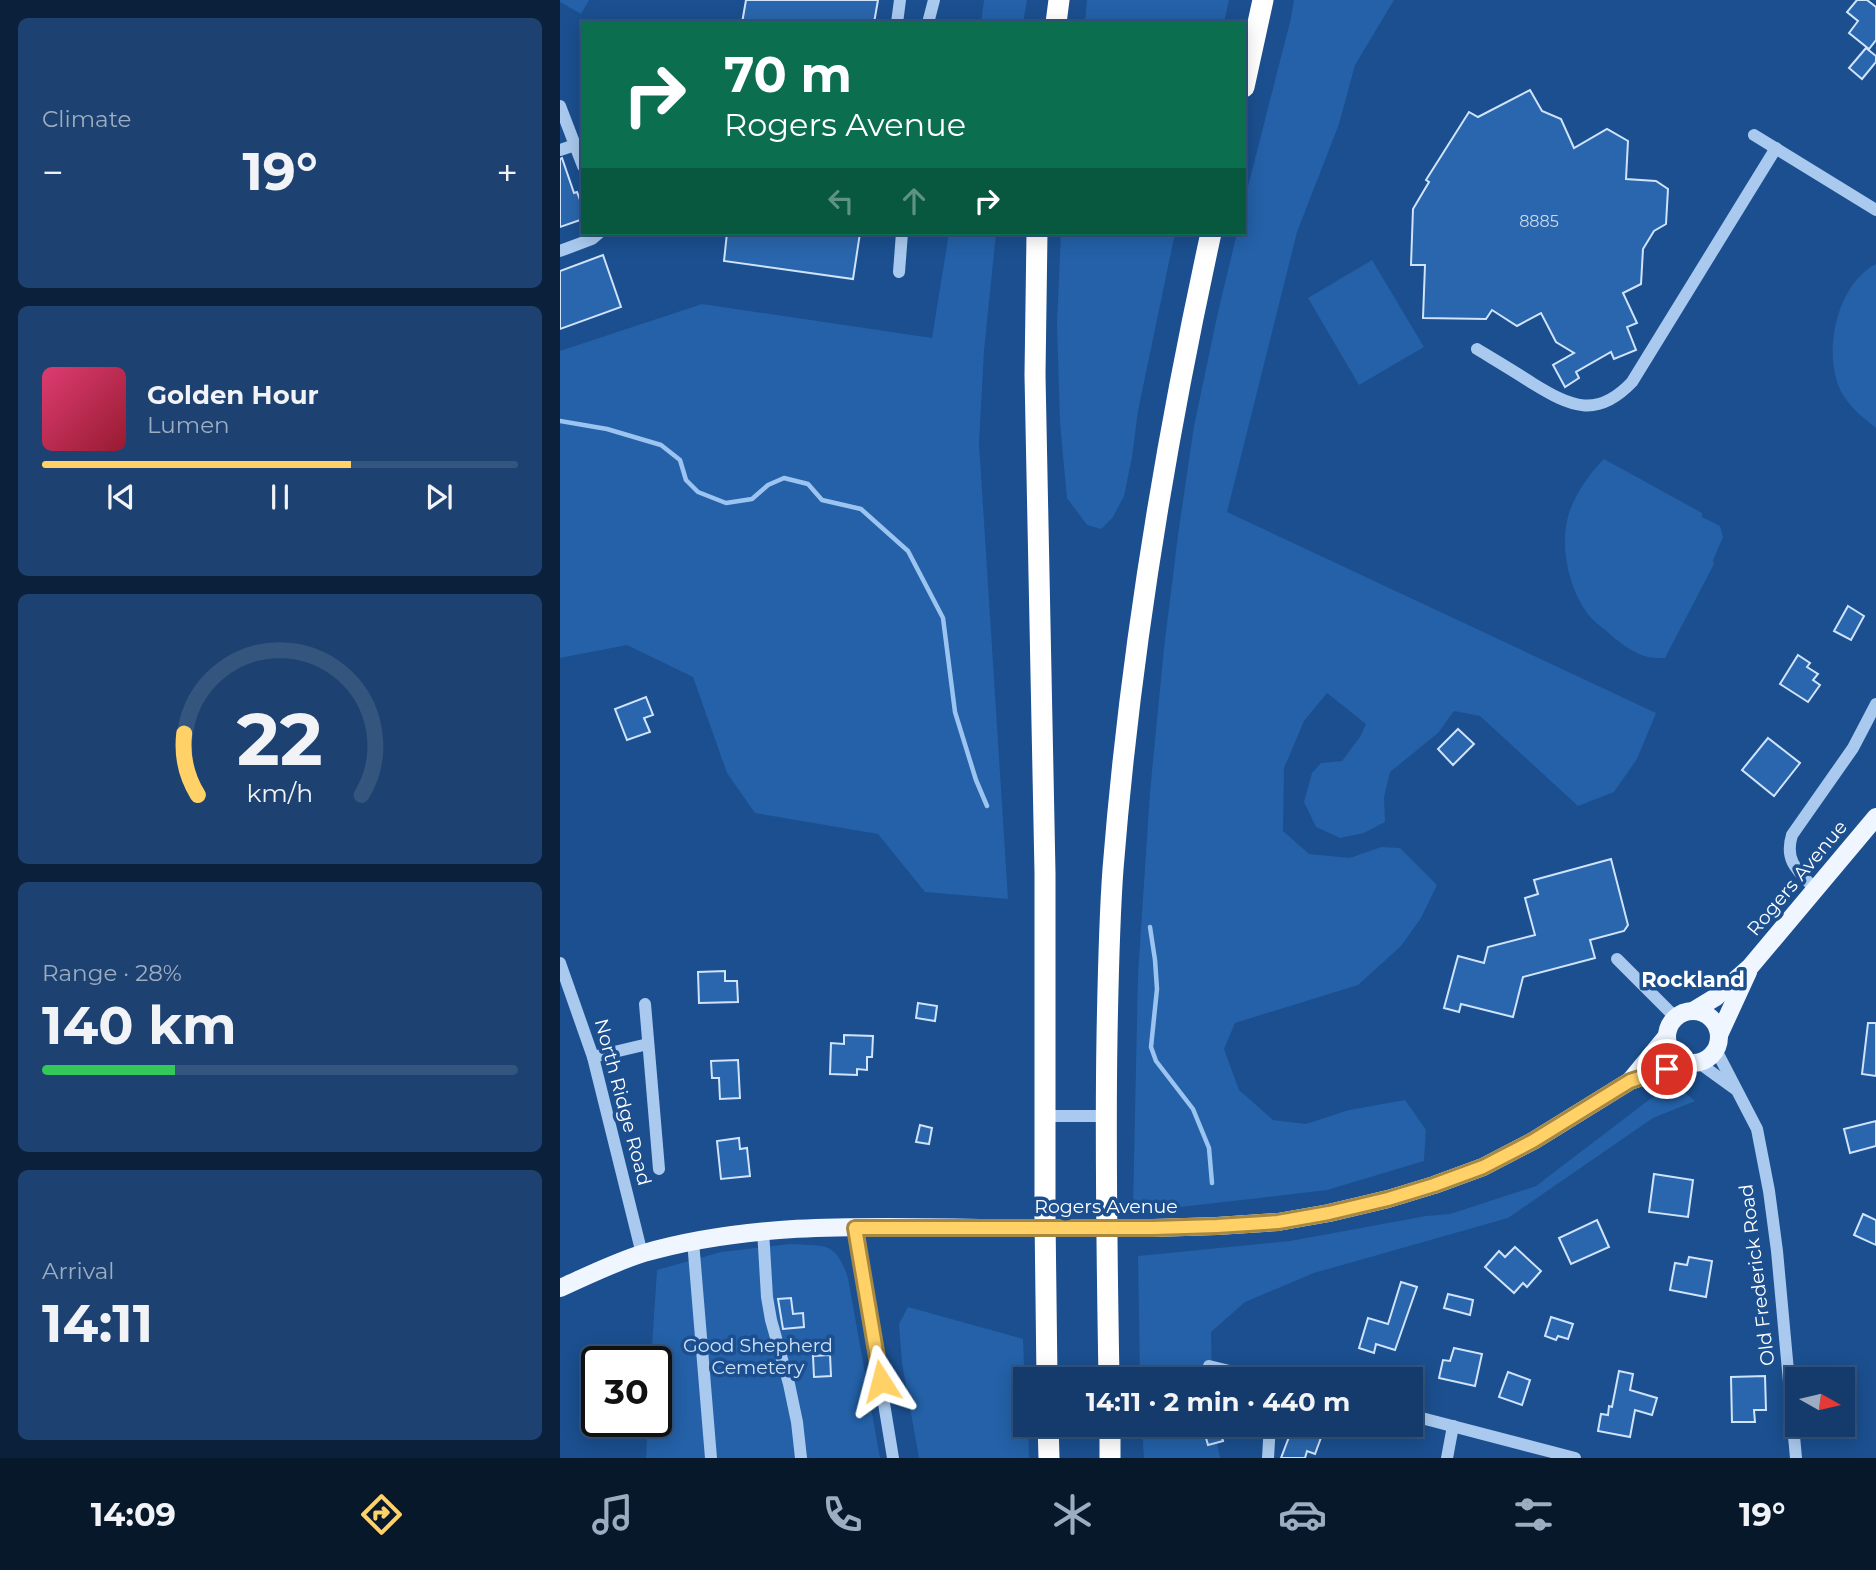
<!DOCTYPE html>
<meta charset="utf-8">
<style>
body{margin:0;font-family:Montserrat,sans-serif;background:#1d4271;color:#f1f3f6;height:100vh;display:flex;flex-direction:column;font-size:26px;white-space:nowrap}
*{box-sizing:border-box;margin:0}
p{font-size:23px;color:#9dadc1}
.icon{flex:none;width:38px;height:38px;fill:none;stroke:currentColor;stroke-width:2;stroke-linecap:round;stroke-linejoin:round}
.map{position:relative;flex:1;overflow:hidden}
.sheet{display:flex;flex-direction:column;gap:18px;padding:18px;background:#0b203b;width:560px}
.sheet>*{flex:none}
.top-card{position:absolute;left:21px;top:21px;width:665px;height:214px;border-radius:0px;box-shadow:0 4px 18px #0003,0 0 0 2px #33557e;background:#0b6e4f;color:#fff;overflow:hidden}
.needle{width:46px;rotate:98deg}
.tools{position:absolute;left:1225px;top:1367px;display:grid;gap:14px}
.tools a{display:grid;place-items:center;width:70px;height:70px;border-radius:0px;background:#143b6b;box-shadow:0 4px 18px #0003,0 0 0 2px #33557e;font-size:35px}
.speed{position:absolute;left:21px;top:1346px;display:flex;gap:14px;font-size:35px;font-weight:700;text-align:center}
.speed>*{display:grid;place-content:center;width:91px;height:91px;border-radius:50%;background:#143b6b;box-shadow:0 4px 18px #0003,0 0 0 2px #33557e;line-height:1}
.speed .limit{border:4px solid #111;border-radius:10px;background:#fff;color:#111}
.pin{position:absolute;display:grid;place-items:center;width:60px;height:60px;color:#fff;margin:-30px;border:4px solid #fff;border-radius:50%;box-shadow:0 2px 7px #0007}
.me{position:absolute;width:77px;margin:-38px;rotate:351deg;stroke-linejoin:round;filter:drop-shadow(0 0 5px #0008)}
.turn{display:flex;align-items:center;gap:24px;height:147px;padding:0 28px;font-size:32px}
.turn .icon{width:91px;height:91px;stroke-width:2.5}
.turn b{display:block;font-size:49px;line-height:60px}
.lanes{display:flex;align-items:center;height:66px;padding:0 28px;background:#0003;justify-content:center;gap:35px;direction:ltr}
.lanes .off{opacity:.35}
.big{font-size:52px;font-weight:700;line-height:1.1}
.sheet .card{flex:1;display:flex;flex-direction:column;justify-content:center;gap:10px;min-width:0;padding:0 24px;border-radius:10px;background:#1d4271}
.sheet .dial{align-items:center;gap:0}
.dial svg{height:182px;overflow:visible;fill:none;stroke:#33557e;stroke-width:7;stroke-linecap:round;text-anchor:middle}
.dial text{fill:#f1f3f6;stroke:none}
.song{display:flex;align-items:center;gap:21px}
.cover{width:84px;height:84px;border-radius:10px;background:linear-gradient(135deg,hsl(340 70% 55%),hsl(350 70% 35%))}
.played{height:7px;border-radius:4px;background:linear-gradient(90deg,#ffd166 65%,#33557e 65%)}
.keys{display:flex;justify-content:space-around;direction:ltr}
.heat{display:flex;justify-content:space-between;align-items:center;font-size:38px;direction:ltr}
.charge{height:10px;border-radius:5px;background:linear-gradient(90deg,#34c759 28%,#33557e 0)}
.trip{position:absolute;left:453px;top:1367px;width:410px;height:70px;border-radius:0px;background:#143b6b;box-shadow:0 4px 18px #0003,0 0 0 2px #33557e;font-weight:700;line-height:70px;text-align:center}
.menu{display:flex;height:112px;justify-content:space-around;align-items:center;background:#08182b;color:#9dadc1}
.menu .icon{width:49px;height:49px}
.menu .current{color:#ffd166}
.menu b{font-size:32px;color:#f1f3f6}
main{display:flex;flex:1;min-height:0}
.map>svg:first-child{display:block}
</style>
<main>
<section class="sheet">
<div class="card"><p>Climate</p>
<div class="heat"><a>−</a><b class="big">19°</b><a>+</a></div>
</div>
<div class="card">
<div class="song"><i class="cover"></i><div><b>Golden Hour</b><p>Lumen</p></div></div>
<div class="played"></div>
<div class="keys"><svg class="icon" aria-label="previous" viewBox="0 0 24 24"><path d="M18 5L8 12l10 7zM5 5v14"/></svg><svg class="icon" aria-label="pause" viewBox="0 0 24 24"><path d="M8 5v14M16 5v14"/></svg><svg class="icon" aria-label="next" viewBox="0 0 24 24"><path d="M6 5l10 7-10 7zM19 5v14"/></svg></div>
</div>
<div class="card dial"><svg viewBox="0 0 100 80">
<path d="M14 69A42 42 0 1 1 86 69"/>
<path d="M14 69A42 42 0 0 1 8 42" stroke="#ffd166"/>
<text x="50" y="56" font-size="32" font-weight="700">22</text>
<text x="50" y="72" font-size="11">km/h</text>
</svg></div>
<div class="card"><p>Range · 28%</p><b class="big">140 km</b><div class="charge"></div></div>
<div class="card"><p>Arrival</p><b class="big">14:11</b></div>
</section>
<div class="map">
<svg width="1316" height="1458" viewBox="0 0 1316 1458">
<rect width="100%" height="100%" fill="#1b4f8f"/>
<!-- green -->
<g fill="#2461a8">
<polygon points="0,0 29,0 21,14 0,2"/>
<polygon points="424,0 467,0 463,23 421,23"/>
<polygon points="527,0 669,0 664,23 525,23"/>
<polygon points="734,0 834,0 795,65 779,124 737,232 667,512 1096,713 1077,759 1054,792 1018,806 920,716 894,711 878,733 830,772 824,797 825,822 804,833 780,838 756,827 744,802 752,773 761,763 782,761 800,737 806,724 767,693 744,721 724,768 723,831 749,854 790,858 821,847 840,848 877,885 861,918 841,946 798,985 675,1023 664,1049 679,1090 713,1120 746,1124 789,1110 845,1100 866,1130 864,1161 767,1190 621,1207 573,1206 578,974 590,792 604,648 618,535 634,426 658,312 677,233 684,233 684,202 731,18"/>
<polygon points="389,233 436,233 424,351 419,443 448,899 365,892 318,834 195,813 167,773 133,677 67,645 0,658 0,351 142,304 372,338"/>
<polygon points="501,233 615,233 578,411 572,457 564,496 553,517 541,529 527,525 507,498 500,423 497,324"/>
<polygon points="812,260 864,347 799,385 748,298"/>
<path d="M1316 264V428C1305 419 1293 410 1285 398 1260 360 1275 285 1316 264Z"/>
<path d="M1044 459 1142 513V517L1160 526 1163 537 1153 560 1154 564 1105 658C1100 658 1094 658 1088 657 1075 654 1061 644 1051 635 1043 628 1033 621 1027 613 1008 586 999 545 1009 513 1016 493 1029 474 1044 459Z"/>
<polygon points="1116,1085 1135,1101 1093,1118 948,1218 754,1273 685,1302 651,1332 652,1379 580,1379 578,1256 730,1241 866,1216 890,1214 976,1186 1090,1099"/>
<path d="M230 1244C265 1246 276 1241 288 1278L320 1458H86L88 1421H96V1362L91 1361 97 1270 161 1252Z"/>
<polygon points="348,1307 463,1339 466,1424 468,1425 469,1458 359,1458 342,1363 339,1324"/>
<polygon points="582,1425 653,1425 660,1458 584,1458"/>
</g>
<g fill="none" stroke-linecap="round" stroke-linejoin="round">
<!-- stream -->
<g stroke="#9cc4f0" stroke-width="4.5">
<polyline points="0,421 47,429 101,445 120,460 126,480 138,492 166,503 192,499 208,485 224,478 248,484 262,500 301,509 348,551 383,618 395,712 416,780 427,806"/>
<polyline points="590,927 595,960 597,989 591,1047 596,1061 633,1109 649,1148 652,1183"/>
</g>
</g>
<!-- building -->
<g fill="#2a66ad" stroke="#cfe3fa" stroke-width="2">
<polygon points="186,0 318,0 314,23 182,23"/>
<polygon points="1297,0 1307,0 1316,7 1316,40 1309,49 1289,33 1298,21 1287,12"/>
<polygon points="1306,48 1316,56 1316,62 1302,79 1289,68"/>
<polygon points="970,90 982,111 1001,119 1014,148 1047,129 1068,141 1066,179 1096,181 1108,189 1106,224 1094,231 1083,249 1081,284 1063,293 1077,323 1067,327 1076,350 1054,359 1051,352 1016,372 1019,378 1005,387 993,365 1014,353 996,342 981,313 957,326 932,310 926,319 863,318 865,265 851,265 853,209 869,182 866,180 909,112 918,117"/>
<polygon points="2,158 14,193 17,192 23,208 23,219 0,227 0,159"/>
<polygon points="167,233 300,233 293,279 164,261"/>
<polygon points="43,255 61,307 0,329 0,271"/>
<polygon points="1288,606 1304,616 1291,640 1274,631"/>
<polygon points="1238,655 1250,663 1247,667 1258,674 1253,680 1260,685 1248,702 1220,684"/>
<polygon points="86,697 93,715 84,718 90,732 67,740 55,709"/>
<polygon points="898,729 914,744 893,765 878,749"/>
<polygon points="1208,738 1240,763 1214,796 1182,770"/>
<polygon points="1051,859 1068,925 1064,931 1030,940 1035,958 963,977 953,1017 901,1004 899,1012 884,1008 898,956 924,963 928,947 975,935 965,898 978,894 974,880"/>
<polygon points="165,971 165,981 177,981 178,1002 139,1003 138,972"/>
<polygon points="358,1003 377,1006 375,1021 356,1018"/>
<polygon points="1308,1023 1316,1023 1316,1076 1302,1074"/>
<polygon points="284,1035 313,1036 312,1057 307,1057 307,1070 297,1069 297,1075 270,1074 271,1043 284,1044"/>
<polygon points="178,1060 180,1098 160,1099 159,1078 152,1078 151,1061"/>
<polygon points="1316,1121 1316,1146 1290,1153 1284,1129"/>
<polygon points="360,1125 372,1128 369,1144 356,1142"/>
<polygon points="179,1138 180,1149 187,1148 190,1176 161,1179 157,1141"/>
<polygon points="1094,1174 1133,1180 1128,1217 1089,1212"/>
<polygon points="1303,1214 1316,1220 1316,1245 1294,1235"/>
<polygon points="1037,1220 1049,1247 1011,1264 999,1238"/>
<polygon points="955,1247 981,1271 967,1287 963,1283 954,1293 925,1267 939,1251 945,1257"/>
<polygon points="1129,1257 1152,1261 1146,1297 1110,1290 1115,1263 1127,1265"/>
<polygon points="841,1282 857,1287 835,1350 816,1344 814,1353 799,1348 808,1318 828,1324"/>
<polygon points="888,1294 913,1300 910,1315 884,1308"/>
<polygon points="231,1298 233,1314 243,1313 244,1327 223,1329 218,1299"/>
<polygon points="991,1317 1013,1324 1008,1339 998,1336 996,1340 985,1336"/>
<polygon points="894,1348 922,1354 915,1386 879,1378 883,1360 890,1361"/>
<polygon points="270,1355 271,1376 254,1377 253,1356"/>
<polygon points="1059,1371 1073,1374 1070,1390 1097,1398 1092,1415 1075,1410 1070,1437 1038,1431 1041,1414 1048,1415 1049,1406 1052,1407"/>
<polygon points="948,1372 970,1380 962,1405 939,1397"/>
<polygon points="1205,1376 1206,1410 1194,1410 1195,1422 1172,1422 1171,1377"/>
<polygon points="642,1424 658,1424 663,1441 648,1445"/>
<polygon points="734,1424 766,1424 755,1454 747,1451 745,1458 721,1458"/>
</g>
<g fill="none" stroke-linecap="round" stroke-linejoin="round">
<!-- minor -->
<g stroke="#a9c9ee" stroke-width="12">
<polyline points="337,23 340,0"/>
<polyline points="368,23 374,0"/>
<polyline points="0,106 23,166"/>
<polyline points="1194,135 1316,210"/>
<polyline points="0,150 15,145"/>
<polyline points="0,251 32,239 39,233"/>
<polyline points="339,272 342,233"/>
<path d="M917 349C935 360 954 371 972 383 1011 407 1037 419 1072 382L1216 148"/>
<path d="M1255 889C1238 871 1224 861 1232 835L1293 748 1316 704"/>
<polyline points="1057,959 1116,1018"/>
<polyline points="0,963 33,1057 82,1254"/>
<polyline points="85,1004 99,1169"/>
<polyline points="1156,1050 1197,1129 1209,1191 1217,1251 1236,1458"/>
<polyline points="33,1057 88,1044"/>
<polyline points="1139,1063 1175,1089"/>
<polyline points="486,1116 546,1116"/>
<polyline points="295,1228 333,1458"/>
<polyline points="203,1230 207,1297 211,1320 229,1384 237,1422 241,1458"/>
<polyline points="133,1241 151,1458"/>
<polyline points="649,1366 702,1379"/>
<polyline points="850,1415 1015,1458"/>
<polyline points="708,1458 710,1424"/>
<polyline points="887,1458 893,1426"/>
</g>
<!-- major -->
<g stroke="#f0f6ff" stroke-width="18">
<circle cx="1133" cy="1037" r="26"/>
<polyline points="1133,1011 1156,997 1190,967 1316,817"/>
<polyline points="1159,1035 1188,972"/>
<polyline points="1070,1081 1107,1036"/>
<polyline points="593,1228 657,1226 718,1222 769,1213 828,1199 874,1185 923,1167 973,1141 1070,1081 1125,1062"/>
<path d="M0 1288C27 1276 55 1262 84 1253 199 1220 321 1227 439 1228"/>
</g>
<!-- highway -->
<g stroke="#fff" stroke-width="21">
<polyline points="496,23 499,0"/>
<polyline points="684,87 703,0"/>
<polyline points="477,233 475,375 485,873 485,1217 487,1379"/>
<path d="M549 1379C547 1265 545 1151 547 1037 548 981 549 924 553 869 570 654 605 443 651 233"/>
<polyline points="488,1424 489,1458"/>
<polyline points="550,1424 550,1458"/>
</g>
<!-- major-bridge -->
<polyline stroke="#f0f6ff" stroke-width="18" points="439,1228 593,1228"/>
</g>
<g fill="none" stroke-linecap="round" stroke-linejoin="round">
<!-- route casing -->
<g stroke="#a68842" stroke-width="18">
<polyline id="route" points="321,1381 295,1228 593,1228 657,1226 718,1222 769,1213 828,1199 874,1185 923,1167 973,1141 1070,1081 1107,1069"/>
</g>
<!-- route -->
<use href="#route" stroke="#ffd166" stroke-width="12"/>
</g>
<g text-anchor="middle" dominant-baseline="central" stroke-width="7" stroke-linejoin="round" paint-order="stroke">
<!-- number labels -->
<g font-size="16" fill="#cad9ea">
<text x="979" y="221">8885</text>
</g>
<!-- street labels -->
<g font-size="19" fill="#fff" stroke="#1b4f8f">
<text transform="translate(1237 878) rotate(-50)">Rogers Avenue</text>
<text transform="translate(63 1102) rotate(75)">North Ridge Road</text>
<text x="546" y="1206">Rogers Avenue</text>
<text transform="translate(1197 1275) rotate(-97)">Old Frederick Road</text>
</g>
<!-- park labels -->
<g font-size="19" fill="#cfe3fa" stroke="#1b4f8f">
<text x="198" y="1345">Good Shepherd<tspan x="198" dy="22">Cemetery</tspan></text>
</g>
<!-- neighbourhood labels -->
<g font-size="21" font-weight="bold" fill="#fff" stroke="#1b4f8f">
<text x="1133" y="979">Rockland</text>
</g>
</g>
</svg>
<div class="tools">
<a><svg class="needle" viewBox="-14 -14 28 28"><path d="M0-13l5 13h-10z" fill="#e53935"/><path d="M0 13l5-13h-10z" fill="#9dadc1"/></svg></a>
</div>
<div class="speed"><div class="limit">30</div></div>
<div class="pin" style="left:1107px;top:1069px;background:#d93025"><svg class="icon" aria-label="arrive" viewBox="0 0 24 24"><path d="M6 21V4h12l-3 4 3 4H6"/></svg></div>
<svg class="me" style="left:321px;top:1381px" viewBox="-20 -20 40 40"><path d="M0-17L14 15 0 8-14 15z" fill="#ffd166" stroke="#fff" stroke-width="4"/></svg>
<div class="trip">14:11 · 2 min · 440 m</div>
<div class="top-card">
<div class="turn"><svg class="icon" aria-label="right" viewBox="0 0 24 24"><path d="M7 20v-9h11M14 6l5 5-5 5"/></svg><div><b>70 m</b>Rogers Avenue</div></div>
<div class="lanes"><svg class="icon off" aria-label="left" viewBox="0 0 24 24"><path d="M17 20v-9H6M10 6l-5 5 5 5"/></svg><svg class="icon off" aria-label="ahead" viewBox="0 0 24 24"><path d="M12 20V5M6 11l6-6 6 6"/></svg><svg class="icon" aria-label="right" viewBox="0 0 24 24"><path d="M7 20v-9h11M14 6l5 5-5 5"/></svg></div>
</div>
</div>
</main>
<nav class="menu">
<b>14:09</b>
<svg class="icon current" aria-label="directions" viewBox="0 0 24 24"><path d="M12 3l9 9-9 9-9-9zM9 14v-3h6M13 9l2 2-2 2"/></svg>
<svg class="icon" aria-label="music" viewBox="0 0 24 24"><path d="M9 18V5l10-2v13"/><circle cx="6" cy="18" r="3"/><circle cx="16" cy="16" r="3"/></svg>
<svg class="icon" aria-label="phone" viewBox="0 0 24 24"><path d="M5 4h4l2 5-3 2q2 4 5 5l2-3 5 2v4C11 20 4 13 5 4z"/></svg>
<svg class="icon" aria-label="climate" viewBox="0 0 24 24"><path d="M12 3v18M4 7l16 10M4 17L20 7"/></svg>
<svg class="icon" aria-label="car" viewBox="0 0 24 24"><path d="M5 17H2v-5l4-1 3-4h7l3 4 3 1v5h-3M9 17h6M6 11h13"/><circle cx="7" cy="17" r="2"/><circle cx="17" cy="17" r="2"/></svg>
<svg class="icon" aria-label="filters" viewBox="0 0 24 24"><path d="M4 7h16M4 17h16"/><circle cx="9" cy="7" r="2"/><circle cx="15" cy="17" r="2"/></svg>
<b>19°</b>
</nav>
